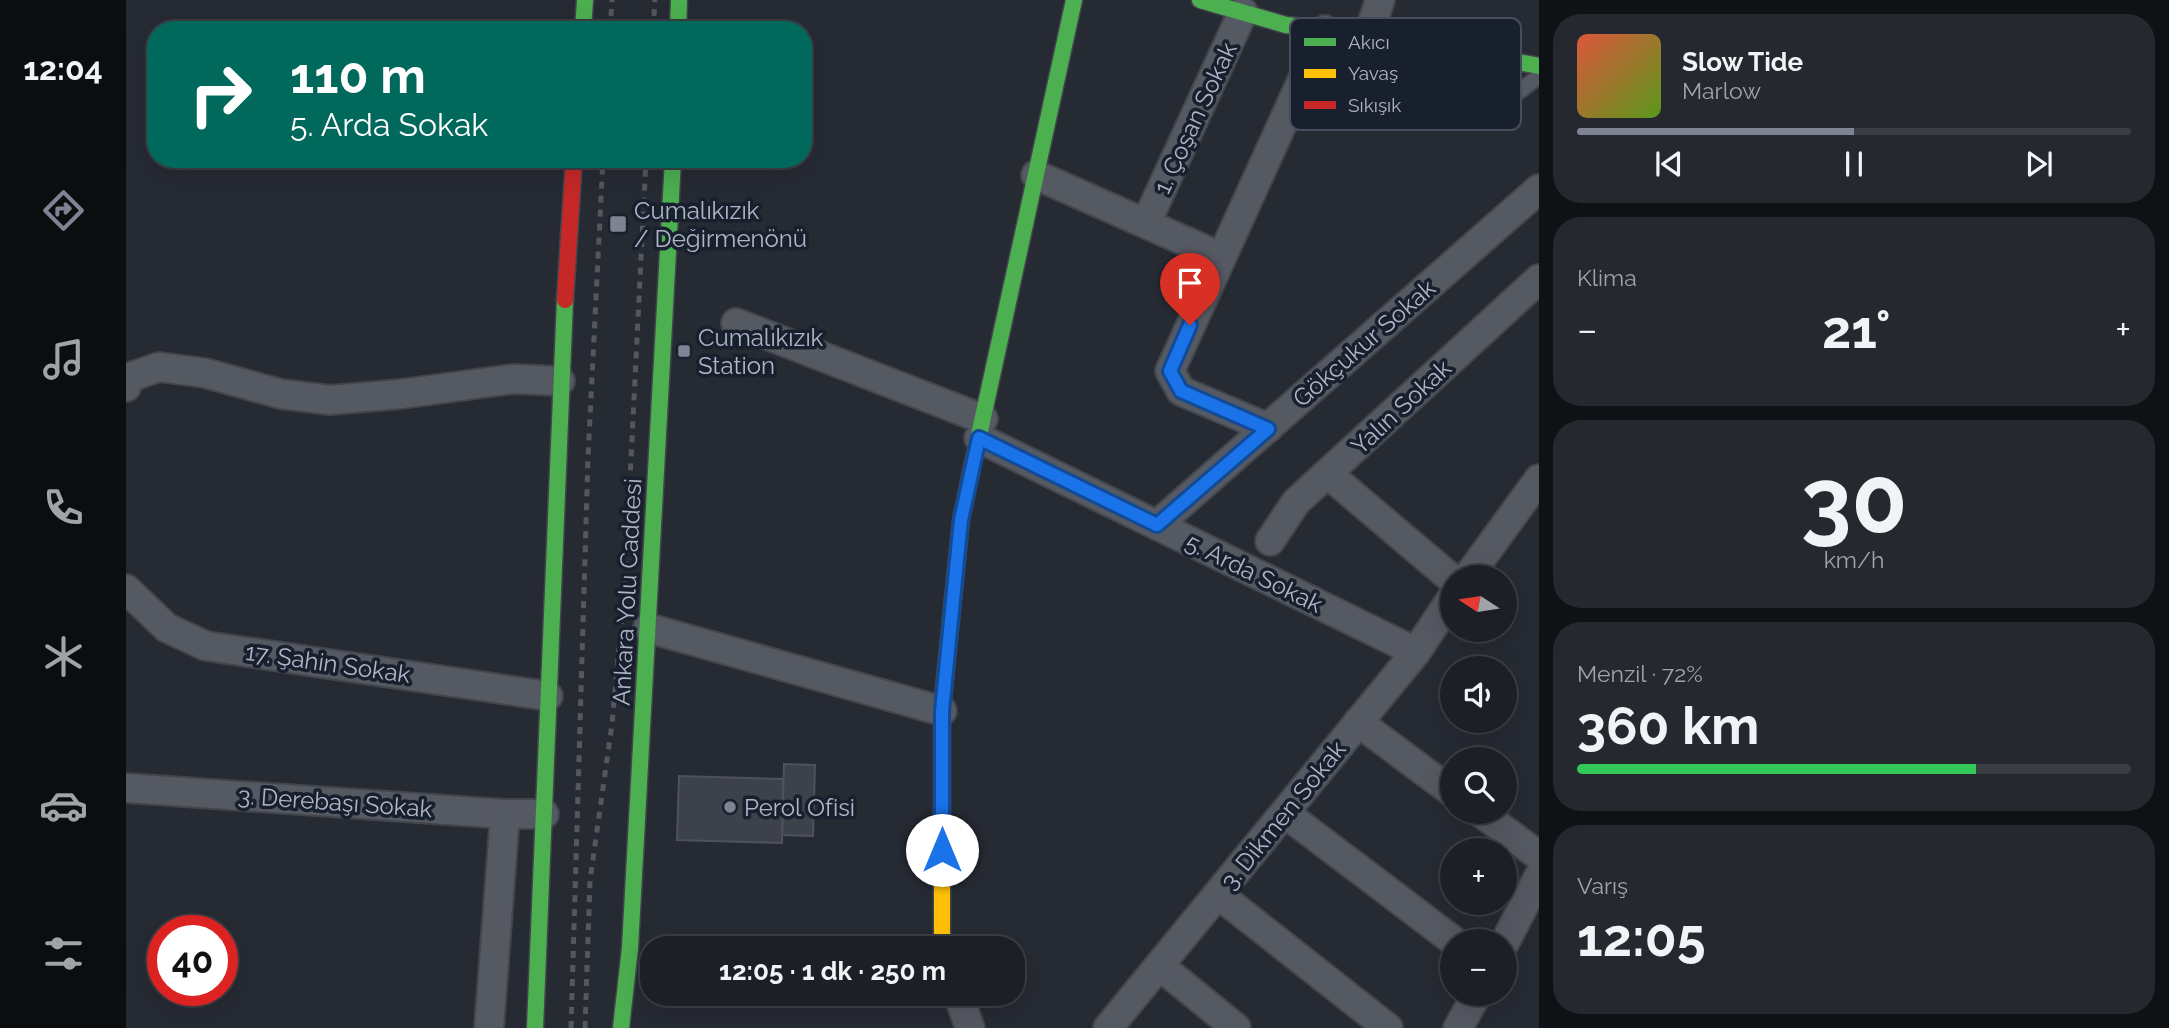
<!DOCTYPE html>
<html lang="tr">
<meta charset="utf-8">
<style>
body{margin:0;font-family:Raleway,sans-serif;background:#25282e;color:#f1f3f6;height:100vh;display:flex;flex-direction:column;font-size:26px;white-space:nowrap}
*{box-sizing:border-box;margin:0}
p{font-size:23px;color:#a0a3a7}
.icon{flex:none;width:38px;height:38px;fill:none;stroke:currentColor;stroke-width:2;stroke-linecap:round;stroke-linejoin:round}
.map{position:relative;flex:1;overflow:hidden}
.details{display:flex;flex-direction:column;gap:14px;padding:14px;background:#0f1215;width:630px}
.details>*{flex:none}
.banner{position:absolute;left:21px;top:21px;width:665px;height:147px;border-radius:28px;box-shadow:0 7px 28px #0002,0 0 0 2px #3a3e43;background:#00695c;color:#fff;overflow:hidden}
.needle{width:46px;rotate:282deg}
.fabs{position:absolute;left:1314px;top:565px;display:grid;gap:14px}
.fabs a{display:grid;place-items:center;width:77px;height:77px;border-radius:50%;background:#1c2026;box-shadow:0 7px 28px #0002,0 0 0 2px #3a3e43;font-size:35px}
.speed{position:absolute;left:21px;top:915px;display:flex;gap:14px;font-size:35px;font-weight:700;text-align:center}
.speed>*{display:grid;place-content:center;width:91px;height:91px;border-radius:50%;background:#1c2026;box-shadow:0 7px 28px #0002,0 0 0 2px #3a3e43;line-height:1}
.speed .limit{border:10px solid #d22;background:#fff;color:#111}
.pin{position:absolute;display:grid;place-items:center;width:60px;height:60px;color:#fff;margin:-72px -30px;border-radius:50% 50% 50% 0;rotate:-45deg;box-shadow:0 0 7px #0007}
.pin .icon{rotate:45deg}
.me{position:absolute;width:77px;margin:-38px;rotate:0deg;stroke-linejoin:round;filter:drop-shadow(0 0 5px #0008)}
.turn{display:flex;align-items:center;gap:24px;height:147px;padding:0 28px;font-size:32px}
.turn .icon{width:91px;height:91px;stroke-width:2.5}
.turn b{display:block;font-size:49px;line-height:60px}
.big{font-size:52px;font-weight:700;line-height:1.1}
.details .card{flex:1;display:flex;flex-direction:column;justify-content:center;gap:10px;min-width:0;padding:0 24px;border-radius:28px;background:#25282e}
.details .dial{align-items:center;gap:0}
.dial b{font-size:91px;line-height:1}
.song{display:flex;align-items:center;gap:21px}
.cover{width:84px;height:84px;border-radius:10px;background:linear-gradient(135deg,hsl(10 70% 55%),hsl(90 70% 35%))}
.played{height:7px;border-radius:4px;background:linear-gradient(90deg,#7e8493 50%,#3a3e43 50%)}
.keys{display:flex;justify-content:space-around;direction:ltr}
.heat{display:flex;justify-content:space-between;align-items:center;font-size:38px;direction:ltr}
.charge{height:10px;border-radius:5px;background:linear-gradient(90deg,#34c759 72%,#3a3e43 0)}
.trip{position:absolute;left:514px;top:936px;width:385px;height:70px;border-radius:28px;background:#1c2026;box-shadow:0 7px 28px #0002,0 0 0 2px #3a3e43;font-weight:700;line-height:70px;text-align:center}
main{display:flex;flex:1;min-height:0}
.menu{display:flex;flex-direction:column;width:126px;justify-content:space-around;align-items:center;background:#0b0d0f;color:#a0a3a7}
.menu .icon{width:49px;height:49px}
.menu .selected{color:#7e8493}
.menu b{font-size:32px;color:#f1f3f6}
.map>svg:first-child{display:block}
</style>
<main>
<nav class="menu">
<b>12:04</b>
<svg class="icon selected" aria-label="directions" viewBox="0 0 24 24"><path d="M12 3l9 9-9 9-9-9zM9 14v-3h6M13 9l2 2-2 2"/></svg>
<svg class="icon" aria-label="music" viewBox="0 0 24 24"><path d="M9 18V5l10-2v13"/><circle cx="6" cy="18" r="3"/><circle cx="16" cy="16" r="3"/></svg>
<svg class="icon" aria-label="phone" viewBox="0 0 24 24"><path d="M5 4h4l2 5-3 2q2 4 5 5l2-3 5 2v4C11 20 4 13 5 4z"/></svg>
<svg class="icon" aria-label="climate" viewBox="0 0 24 24"><path d="M12 3v18M4 7l16 10M4 17L20 7"/></svg>
<svg class="icon" aria-label="car" viewBox="0 0 24 24"><path d="M5 17H2v-5l4-1 3-4h7l3 4 3 1v5h-3M9 17h6M6 11h13"/><circle cx="7" cy="17" r="2"/><circle cx="17" cy="17" r="2"/></svg>
<svg class="icon" aria-label="filters" viewBox="0 0 24 24"><path d="M4 7h16M4 17h16"/><circle cx="9" cy="7" r="2"/><circle cx="15" cy="17" r="2"/></svg>
</nav>
<div class="map">
<svg width="1413" height="1028" viewBox="0 0 1413 1028">
<rect width="100%" height="100%" fill="#262a33"/>
<!-- building -->
<g fill="#3d414a" stroke="#4d525b" stroke-width="2">
<polygon points="358,25 415,28 415,30 358,30"/>
<polygon points="658,764 689,765 687,836 656,835"/>
<polygon points="553,776 657,779 656,843 551,840"/>
</g>
<g fill="none" stroke-linecap="round" stroke-linejoin="round">
<!-- lane casing -->
<g stroke="#42454c" stroke-width="18">
<polyline id="lane" points="1214,41 1239,61 1394,91 1413,76"/>
</g>
<!-- street casing -->
<g stroke="#42454c" stroke-width="32">
<g id="street">
<polyline points="1243,34 1254,0"/>
<polyline points="910,175 1095,257"/>
<polyline points="1020,223 1117,12"/>
<polyline points="610,323 857,419"/>
<polyline points="0,387 2,378 33,367 79,373 155,394 204,400 275,394 387,379 434,381"/>
<polyline points="1142,428 1055,391 1044,371 1199,30"/>
<polyline points="853,438 1290,652"/>
<polyline points="1202,474 1326,579"/>
<polyline points="1031,525 1413,189"/>
<polyline points="1144,541 1170,502 1413,279"/>
<polyline points="1341,578 1413,479"/>
<polyline points="0,589 41,628 80,646 422,696"/>
<polyline points="522,628 816,711"/>
<polyline points="1232,722 1326,792"/>
<polyline points="0,788 379,814 418,814"/>
<polyline points="1354,812 1413,856"/>
<polyline points="1160,814 1329,942"/>
<polyline points="1093,895 1262,1028"/>
<polyline points="1379,942 1413,876"/>
<polyline points="1034,966 1110,1028"/>
<polyline points="832,994 844,1028"/>
<polyline points="363,1028 379,814"/>
<polyline points="982,1028 1290,652 1326,598"/>
<polyline points="1332,1028 1351,994"/>
</g>
</g>
<!-- fast casing -->
<g stroke="#42454c" stroke-width="19">
<g id="fast">
<polyline points="1074,0 1160,25 1243,34 1413,66"/>
<polyline points="457,30 459,0"/>
<polyline points="552,30 553,0"/>
<polyline points="845,472 948,0"/>
<polyline points="409,1028 439,300"/>
<polyline points="495,1028 504,948 547,159"/>
</g>
</g>
<!-- slow casing -->
<g stroke="#42454c" stroke-width="19">
<polyline id="slow" points="820,948 816,934 816,711 820,668"/>
</g>
<!-- jam casing -->
<g stroke="#42454c" stroke-width="19">
<g id="jam">
<polyline points="439,300 448,159"/>
<polyline points="820,668 835,520 845,472"/>
</g>
</g>
<!-- lane -->
<use href="#lane" stroke="#555962" stroke-width="14"/>
<!-- street -->
<use href="#street" stroke="#555962" stroke-width="28"/>
<!-- fast -->
<use href="#fast" stroke="#4caf50" stroke-width="16"/>
<!-- slow -->
<use href="#slow" stroke="#ffc107" stroke-width="16"/>
<!-- jam -->
<use href="#jam" stroke="#c62828" stroke-width="16"/>
<!-- rail -->
<g stroke="#54585e" stroke-width="5" stroke-dasharray="7 7" stroke-linecap="butt">
<polyline points="484,30 486,0"/>
<polyline points="527,30 529,0"/>
<polyline points="445,1028 462,457 477,159"/>
<polyline points="459,1028 464,880 486,724 499,579 520,159"/>
</g>
</g>
<g fill="none" stroke-linecap="round" stroke-linejoin="round">
<!-- route casing -->
<g stroke="#114b97" stroke-width="18">
<polyline id="route" points="816,850 816,711 835,520 853,438 1031,525 1142,429 1055,391 1044,371 1064,325"/>
</g>
<!-- route -->
<use href="#route" stroke="#1a73e8" stroke-width="12"/>
</g>
<!-- markers -->
<g fill="#7e8493" stroke="#19202d" stroke-width="2.5">
<rect x="483" y="215" width="18" height="18" rx="3.5"/>
<rect x="551" y="344" width="14" height="14" rx="3.5"/>
<circle cx="604" cy="807" r="7"/>
</g>
<g text-anchor="middle" dominant-baseline="central" stroke-width="7" stroke-linejoin="round" paint-order="stroke">
<!-- street labels -->
<g font-size="24" fill="#aeb5c6" stroke="#19202d">
<text transform="translate(1069 118) rotate(-65)">1. Çoşan Sokak</text>
<text transform="translate(1238 343) rotate(-41)">Gökçukur Sokak</text>
<text transform="translate(1275 407) rotate(-43)">Yalın Sokak</text>
<text transform="translate(1128 573) rotate(26)">5. Arda Sokak</text>
<text transform="translate(501 592) rotate(-87)">Ankara Yolu Caddesi</text>
<text transform="translate(202 663) rotate(8)">17. Şahin Sokak</text>
<text transform="translate(209 802) rotate(4)">3. Derebaşı Sokak</text>
<text transform="translate(1157 815) rotate(-51)">3. Dikmen Sokak</text>
</g>
<!-- poi labels -->
<g font-size="24" fill="#aeb5c6" stroke="#19202d" text-anchor="start">
<text x="508" y="210">Cumalıkızık<tspan x="508" dy="28">/ Değirmenönü</tspan></text>
<text x="572" y="337">Cumalıkızık<tspan x="572" dy="28">Station</tspan></text>
<text x="618" y="807">Perol Ofisi</text>
</g>
</g>
<!-- legend -->
<rect x="1164" y="18" width="231" height="112" rx="10" fill="#19202d" stroke="#464d5b" stroke-width="2"/>
<rect x="1178" y="38" width="32" height="8" fill="#4caf50"/>
<rect x="1178" y="69" width="32" height="9" fill="#ffc107"/>
<rect x="1178" y="101" width="32" height="8" fill="#c62828"/>
<g font-size="19" fill="#aeb5c6">
<text x="1222" y="49">Akıcı</text>
<text x="1222" y="80">Yavaş</text>
<text x="1222" y="112">Sıkışık</text>
</g>
</svg>
<div class="fabs">
<a><svg class="needle" viewBox="-14 -14 28 28"><path d="M0-13l5 13h-10z" fill="#e53935"/><path d="M0 13l5-13h-10z" fill="#a0a3a7"/></svg></a>
<a><svg class="icon" aria-label="sound" viewBox="0 0 24 24"><path d="M4 9h4l5-4v14l-5-4H4zM17 9q2 3 0 6"/></svg></a>
<a><svg class="icon" aria-label="search" viewBox="0 0 24 24"><circle cx="10" cy="10" r="6"/><path d="M15 15l6 6"/></svg></a>
<a>+</a>
<a>−</a>
</div>
<div class="speed"><div class="limit">40</div></div>
<div class="pin" style="left:1064px;top:325px;background:#d93025"><svg class="icon" aria-label="arrive" viewBox="0 0 24 24"><path d="M6 21V4h12l-3 4 3 4H6"/></svg></div>
<svg class="me" style="left:816px;top:850px" viewBox="-20 -20 40 40"><circle r="19" fill="#fff"/><path d="M0-13L10 11 0 6-10 11z" fill="#1a73e8"/></svg>
<div class="trip">12:05 · 1 dk · 250 m</div>
<div class="banner">
<div class="turn"><svg class="icon" aria-label="right" viewBox="0 0 24 24"><path d="M7 20v-9h11M14 6l5 5-5 5"/></svg><div><b>110 m</b>5. Arda Sokak</div></div>
</div>
</div>
<section class="details">
<div class="card">
<div class="song"><i class="cover"></i><div><b>Slow Tide</b><p>Marlow</p></div></div>
<div class="played"></div>
<div class="keys"><svg class="icon" aria-label="previous" viewBox="0 0 24 24"><path d="M18 5L8 12l10 7zM5 5v14"/></svg><svg class="icon" aria-label="pause" viewBox="0 0 24 24"><path d="M8 5v14M16 5v14"/></svg><svg class="icon" aria-label="next" viewBox="0 0 24 24"><path d="M6 5l10 7-10 7zM19 5v14"/></svg></div>
</div>
<div class="card"><p>Klima</p>
<div class="heat"><a>−</a><b class="big">21°</b><a>+</a></div>
</div>
<div class="card dial"><b>30</b><p>km/h</p></div>
<div class="card"><p>Menzil · 72%</p><b class="big">360 km</b><div class="charge"></div></div>
<div class="card"><p>Varış</p><b class="big">12:05</b></div>
</section>
</main>
